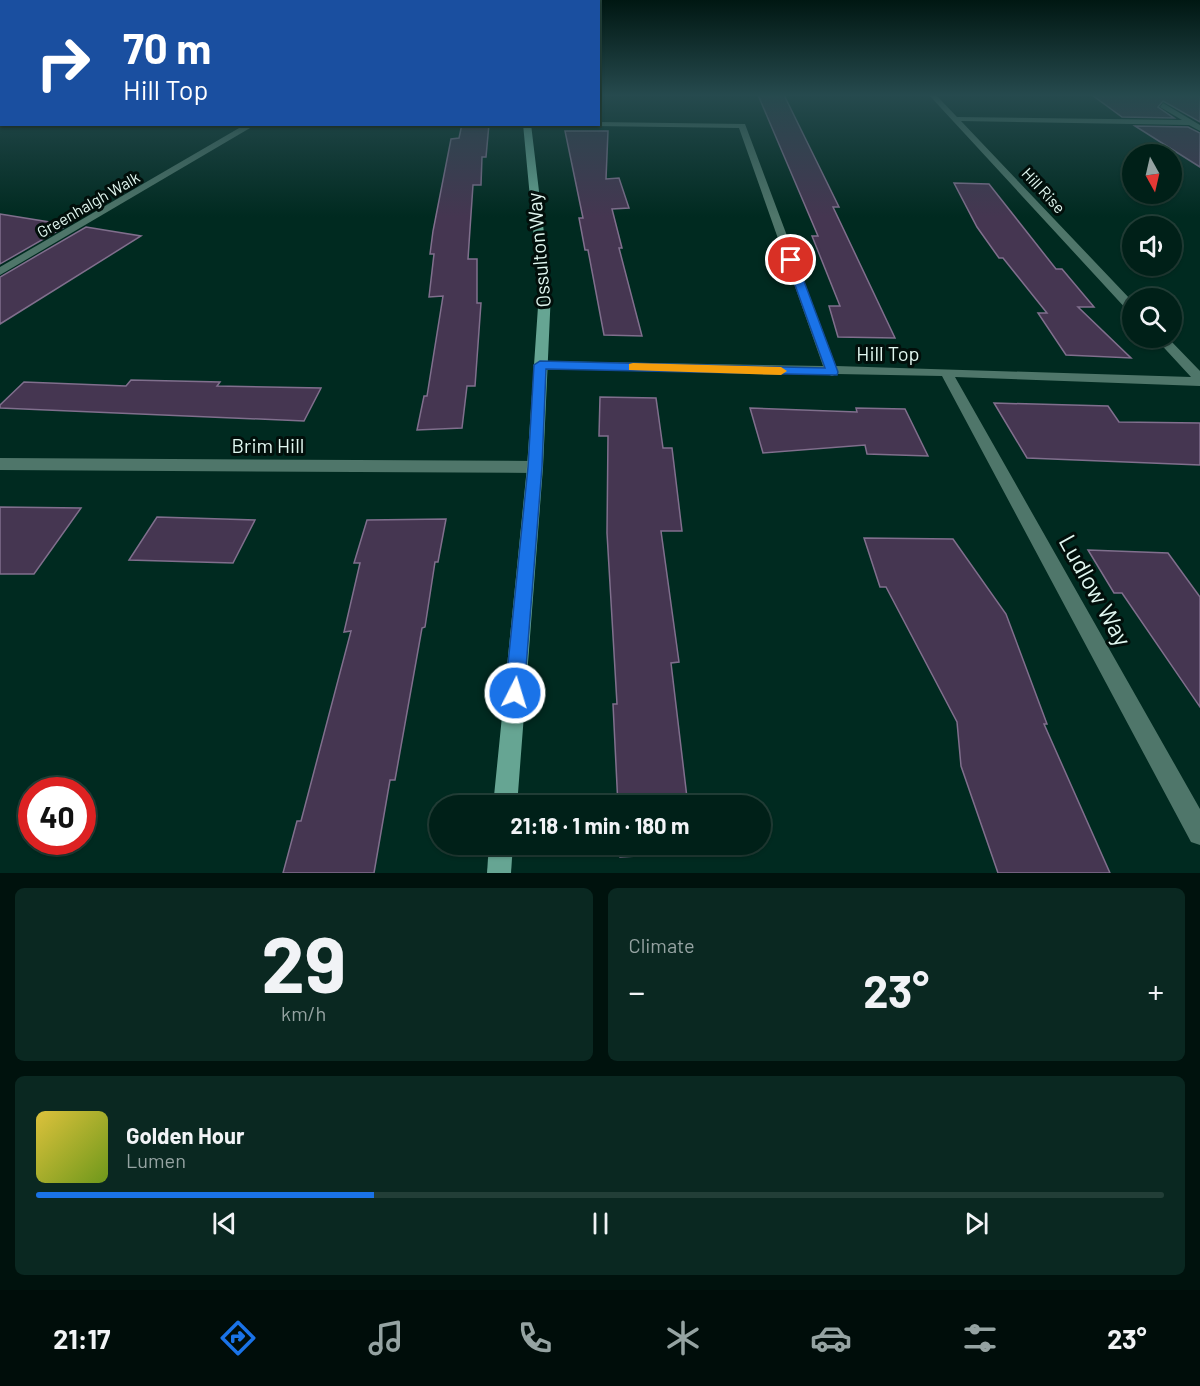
<!DOCTYPE html>
<meta charset="utf-8">
<style>
body{margin:0;font-family:Barlow,sans-serif;background:#0a2821;color:#f1f3f6;height:100vh;display:flex;flex-direction:column;font-size:22px;white-space:nowrap}
*{box-sizing:border-box;margin:0}
p{font-size:20px;color:#95a3a2}
.icon{flex:none;width:33px;height:33px;fill:none;stroke:currentColor;stroke-width:2;stroke-linecap:round;stroke-linejoin:round}
.map{position:relative;height:873px;overflow:hidden}
.panel{display:flex;flex-direction:column;gap:15px;padding:15px;background:#00120d;flex:1}
.panel>*{flex:none}
.top-card{position:absolute;left:0px;top:0px;width:600px;height:126px;box-shadow:0 2px 4px #0004,0 0 0 2px #223e37;background:#1a4fa0;color:#fff;overflow:hidden}
.needle{width:39px;rotate:172deg}
.tools{position:absolute;left:1122px;top:144px;display:grid;gap:12px}
.tools a{display:grid;place-items:center;width:60px;height:60px;border-radius:50%;background:#002018;box-shadow:0 2px 4px #0004,0 0 0 2px #223e37;font-size:30px}
.speed{position:absolute;left:18px;top:777px;display:flex;gap:12px;font-size:30px;font-weight:700;text-align:center}
.speed>*{display:grid;place-content:center;width:78px;height:78px;border-radius:50%;background:#002018;box-shadow:0 2px 4px #0004,0 0 0 2px #223e37;line-height:1}
.speed .limit{border:9px solid #d22;background:#fff;color:#111}
.pin{position:absolute;display:grid;place-items:center;width:51px;height:51px;color:#fff;margin:-26px;border:3px solid #fff;border-radius:50%;box-shadow:0 2px 6px #0007}
.me{position:absolute;width:66px;margin:-33px;rotate:5deg;stroke-linejoin:round;filter:drop-shadow(0 0 4px #0008)}
.turn{display:flex;align-items:center;gap:21px;height:126px;padding:0 24px;font-size:27px}
.turn .icon{width:78px;height:78px;stroke-width:2.5}
.turn b{display:block;font-size:42px;line-height:51px}
.big{font-size:45px;font-weight:700;line-height:1.1}
.panel .widget{flex:1;display:flex;flex-direction:column;justify-content:center;gap:9px;min-width:0;padding:0 21px;border-radius:9px;background:#0a2821}
.panel .dial{align-items:center;gap:0}
.dial b{font-size:78px;line-height:1}
.song{display:flex;align-items:center;gap:18px}
.cover{width:72px;height:72px;border-radius:9px;background:linear-gradient(135deg,hsl(50 70% 55%),hsl(80 70% 35%))}
.played{height:6px;border-radius:3px;background:linear-gradient(90deg,#1a73e8 30%,#223e37 30%)}
.keys{display:flex;justify-content:space-around;direction:ltr}
.heat{display:flex;justify-content:space-between;align-items:center;font-size:33px;direction:ltr}
.panel .tiles{flex:1;display:grid;gap:15px;grid-template-columns:1fr 1fr}
.widget:last-child{grid-column:span 2}
.trip{position:absolute;left:429px;top:795px;width:342px;height:60px;border-radius:30px;background:#002018;box-shadow:0 2px 4px #0004,0 0 0 2px #223e37;font-weight:700;line-height:60px;text-align:center}
.tab-bar{display:flex;height:96px;justify-content:space-around;align-items:center;background:#000d0a;color:#95a3a2}
.tab-bar .icon{width:42px;height:42px}
.tab-bar .active{color:#1a73e8}
.tab-bar b{font-size:27px;color:#f1f3f6}
.map>svg:first-child{display:block}
</style>
<div class="map">
<svg width="1200" height="873" viewBox="0 0 1200 873">
<rect width="100%" height="100%" fill="#002a20"/>
<!-- building -->
<g fill="#453651" stroke="#806f8d" stroke-width="1.5">
<polygon points="758,95 784,95 839,207 833,207 895,338 838,337 829,306 840,306 812,236 818,236"/>
<polygon points="1092,95 1200,95 1200,122 1163,101 1158,107 1174,118 1122,117"/>
<polygon points="462,124 489,124 486,157 482,157 481,185 473,185 470,229 468,259 477,259 477,303 481,303 475,386 467,386 462,428 417,430 424,396 427,396 443,296 429,297 434,254 430,254 433,231 451,139 459,138"/>
<polygon points="1135,126 1188,127 1200,133 1200,167"/>
<polygon points="565,131 608,131 606,179 619,178 629,208 612,209 622,248 619,248 642,336 604,335 588,250 585,250 579,218 583,218"/>
<polygon points="954,183 989,184 1056,269 1062,269 1094,307 1078,307 1131,358 1066,355 1038,313 1047,313 1003,258 999,258 977,227"/>
<polygon points="0,214 68,225 0,264"/>
<polygon points="86,227 141,236 0,324 0,277"/>
<polygon points="131,380 220,382 217,386 321,388 304,421 0,408 0,405 24,382 126,386"/>
<polygon points="600,397 656,398 663,448 672,448 682,531 661,531 679,662 671,663 688,806 618,806 613,704 617,704 607,533 608,436 599,436"/>
<polygon points="994,403 1108,406 1119,422 1200,423 1200,465 1027,458"/>
<polygon points="750,408 857,412 856,408 905,409 928,456 867,454 865,445 763,453"/>
<polygon points="0,507 81,508 34,574 0,574"/>
<polygon points="157,517 255,520 233,563 129,560"/>
<polygon points="446,519 438,562 435,562 425,627 422,628 395,780 390,780 374,873 283,873 297,821 301,821 351,631 344,632 360,563 354,563 367,520"/>
<polygon points="864,538 953,539 1006,614 1047,724 1044,724 1110,873 998,873 961,766 957,722 886,587 880,587"/>
<polygon points="1088,550 1168,553 1200,597 1200,707 1122,593 1114,593"/>
<polygon points="620,844 693,844 694,853 620,857"/>
</g>
<g fill="none" stroke-linecap="round" stroke-linejoin="round">
<!-- street -->
<g fill="#4f766a" fill-rule="evenodd">
<polygon points="929,95 936,95 957,117 1182,120 1160,107 1163,103 1200,125 1200,131 1189,125 961,121 1132,301 1132,311 1128,311"/>
<polygon points="0,121 2,124 5,125 0,126"/>
<polygon points="598,122 745,124 836,366 1191,377 1155,338 1168,338 1200,371 1200,386 955,377 1200,809 1200,845 1191,842 942,376 837,374 832,376 827,374 535,368 533,365 540,361 823,366 739,128 595,126"/>
<polygon points="246,124 257,124 0,275 0,267"/>
<polygon points="0,458 535,461 541,463 543,467 541,471 535,473 0,470"/>
</g>
<!-- secondary -->
<g fill="#66a593" fill-rule="evenodd">
<polygon points="523,124 531,124 551,292 543,467 517,806 493,806 527,467 539,292"/>
<polygon points="489,844 513,844 511,873 487,873"/>
</g>
</g>
<!-- sky -->
<linearGradient id="sky" x2="0" y2="1"><stop stop-color="#001712"/><stop offset="0.44" stop-color="#264a4e"/><stop offset="1" stop-color="#264a4e" stop-opacity="0"/></linearGradient>
<rect width="1200" height="217" fill="url(#sky)"/>
<!-- route -->
<polygon fill="#1a73e8" stroke="#114b97" stroke-width="1.5" points="791,257 796,260 838,372 837,375 546,369 542,467 524,693 521,699 515,702 508,699 505,693 528,467 534,365 540,361 825,368 786,260"/>
<!-- slow -->
<polygon fill="#f59e0b" points="633,363 781,367 787,371 781,375 629,370 629,364"/>
<g text-anchor="middle" dominant-baseline="central" stroke-width="6" stroke-linejoin="round" paint-order="stroke">
<!-- far-street labels -->
<g font-size="16" fill="#e1f7f0" stroke="#020f0b">
<text transform="translate(1044 190) rotate(47)">Hill Rise</text>
<text transform="translate(88 204) rotate(-30)">Greenhalgh Walk</text>
</g>
<!-- street labels -->
<g font-size="20" fill="#e1f7f0" stroke="#020f0b">
<text transform="translate(538 250) rotate(-95)">Ossulton Way</text>
<text x="888" y="353">Hill Top</text>
<text x="268" y="445">Brim Hill</text>
</g>
<!-- near-street labels -->
<g font-size="24" fill="#e1f7f0" stroke="#020f0b">
<text transform="translate(1096 590) rotate(61)">Ludlow Way</text>
</g>
</g>
</svg>
<div class="tools">
<a><svg class="needle" viewBox="-14 -14 28 28"><path d="M0-13l5 13h-10z" fill="#e53935"/><path d="M0 13l5-13h-10z" fill="#95a3a2"/></svg></a>
<a><svg class="icon" aria-label="sound" viewBox="0 0 24 24"><path d="M4 9h4l5-4v14l-5-4H4zM17 9q2 3 0 6"/></svg></a>
<a><svg class="icon" aria-label="search" viewBox="0 0 24 24"><circle cx="10" cy="10" r="6"/><path d="M15 15l6 6"/></svg></a>
</div>
<div class="speed"><div class="limit">40</div></div>
<div class="pin" style="left:791px;top:260px;background:#d93025"><svg class="icon" aria-label="arrive" viewBox="0 0 24 24"><path d="M6 21V4h12l-3 4 3 4H6"/></svg></div>
<svg class="me" style="left:515px;top:693px" viewBox="-20 -20 40 40"><circle r="17" fill="#1a73e8" stroke="#fff" stroke-width="3"/><path d="M0-11L8 9 0 5-8 9z" fill="#fff"/></svg>
<div class="trip">21:18 · 1 min · 180 m</div>
<div class="top-card">
<div class="turn"><svg class="icon" aria-label="right" viewBox="0 0 24 24"><path d="M7 20v-9h11M14 6l5 5-5 5"/></svg><div><b>70 m</b>Hill Top</div></div>
</div>
</div>
<section class="panel">
<div class="tiles">
<div class="widget dial"><b>29</b><p>km/h</p></div>
<div class="widget"><p>Climate</p>
<div class="heat"><a>−</a><b class="big">23°</b><a>+</a></div>
</div>
<div class="widget">
<div class="song"><i class="cover"></i><div><b>Golden Hour</b><p>Lumen</p></div></div>
<div class="played"></div>
<div class="keys"><svg class="icon" aria-label="previous" viewBox="0 0 24 24"><path d="M18 5L8 12l10 7zM5 5v14"/></svg><svg class="icon" aria-label="pause" viewBox="0 0 24 24"><path d="M8 5v14M16 5v14"/></svg><svg class="icon" aria-label="next" viewBox="0 0 24 24"><path d="M6 5l10 7-10 7zM19 5v14"/></svg></div>
</div>
</div>
</section>
<nav class="tab-bar">
<b>21:17</b>
<svg class="icon active" aria-label="directions" viewBox="0 0 24 24"><path d="M12 3l9 9-9 9-9-9zM9 14v-3h6M13 9l2 2-2 2"/></svg>
<svg class="icon" aria-label="music" viewBox="0 0 24 24"><path d="M9 18V5l10-2v13"/><circle cx="6" cy="18" r="3"/><circle cx="16" cy="16" r="3"/></svg>
<svg class="icon" aria-label="phone" viewBox="0 0 24 24"><path d="M5 4h4l2 5-3 2q2 4 5 5l2-3 5 2v4C11 20 4 13 5 4z"/></svg>
<svg class="icon" aria-label="climate" viewBox="0 0 24 24"><path d="M12 3v18M4 7l16 10M4 17L20 7"/></svg>
<svg class="icon" aria-label="car" viewBox="0 0 24 24"><path d="M5 17H2v-5l4-1 3-4h7l3 4 3 1v5h-3M9 17h6M6 11h13"/><circle cx="7" cy="17" r="2"/><circle cx="17" cy="17" r="2"/></svg>
<svg class="icon" aria-label="filters" viewBox="0 0 24 24"><path d="M4 7h16M4 17h16"/><circle cx="9" cy="7" r="2"/><circle cx="15" cy="17" r="2"/></svg>
<b>23°</b>
</nav>
